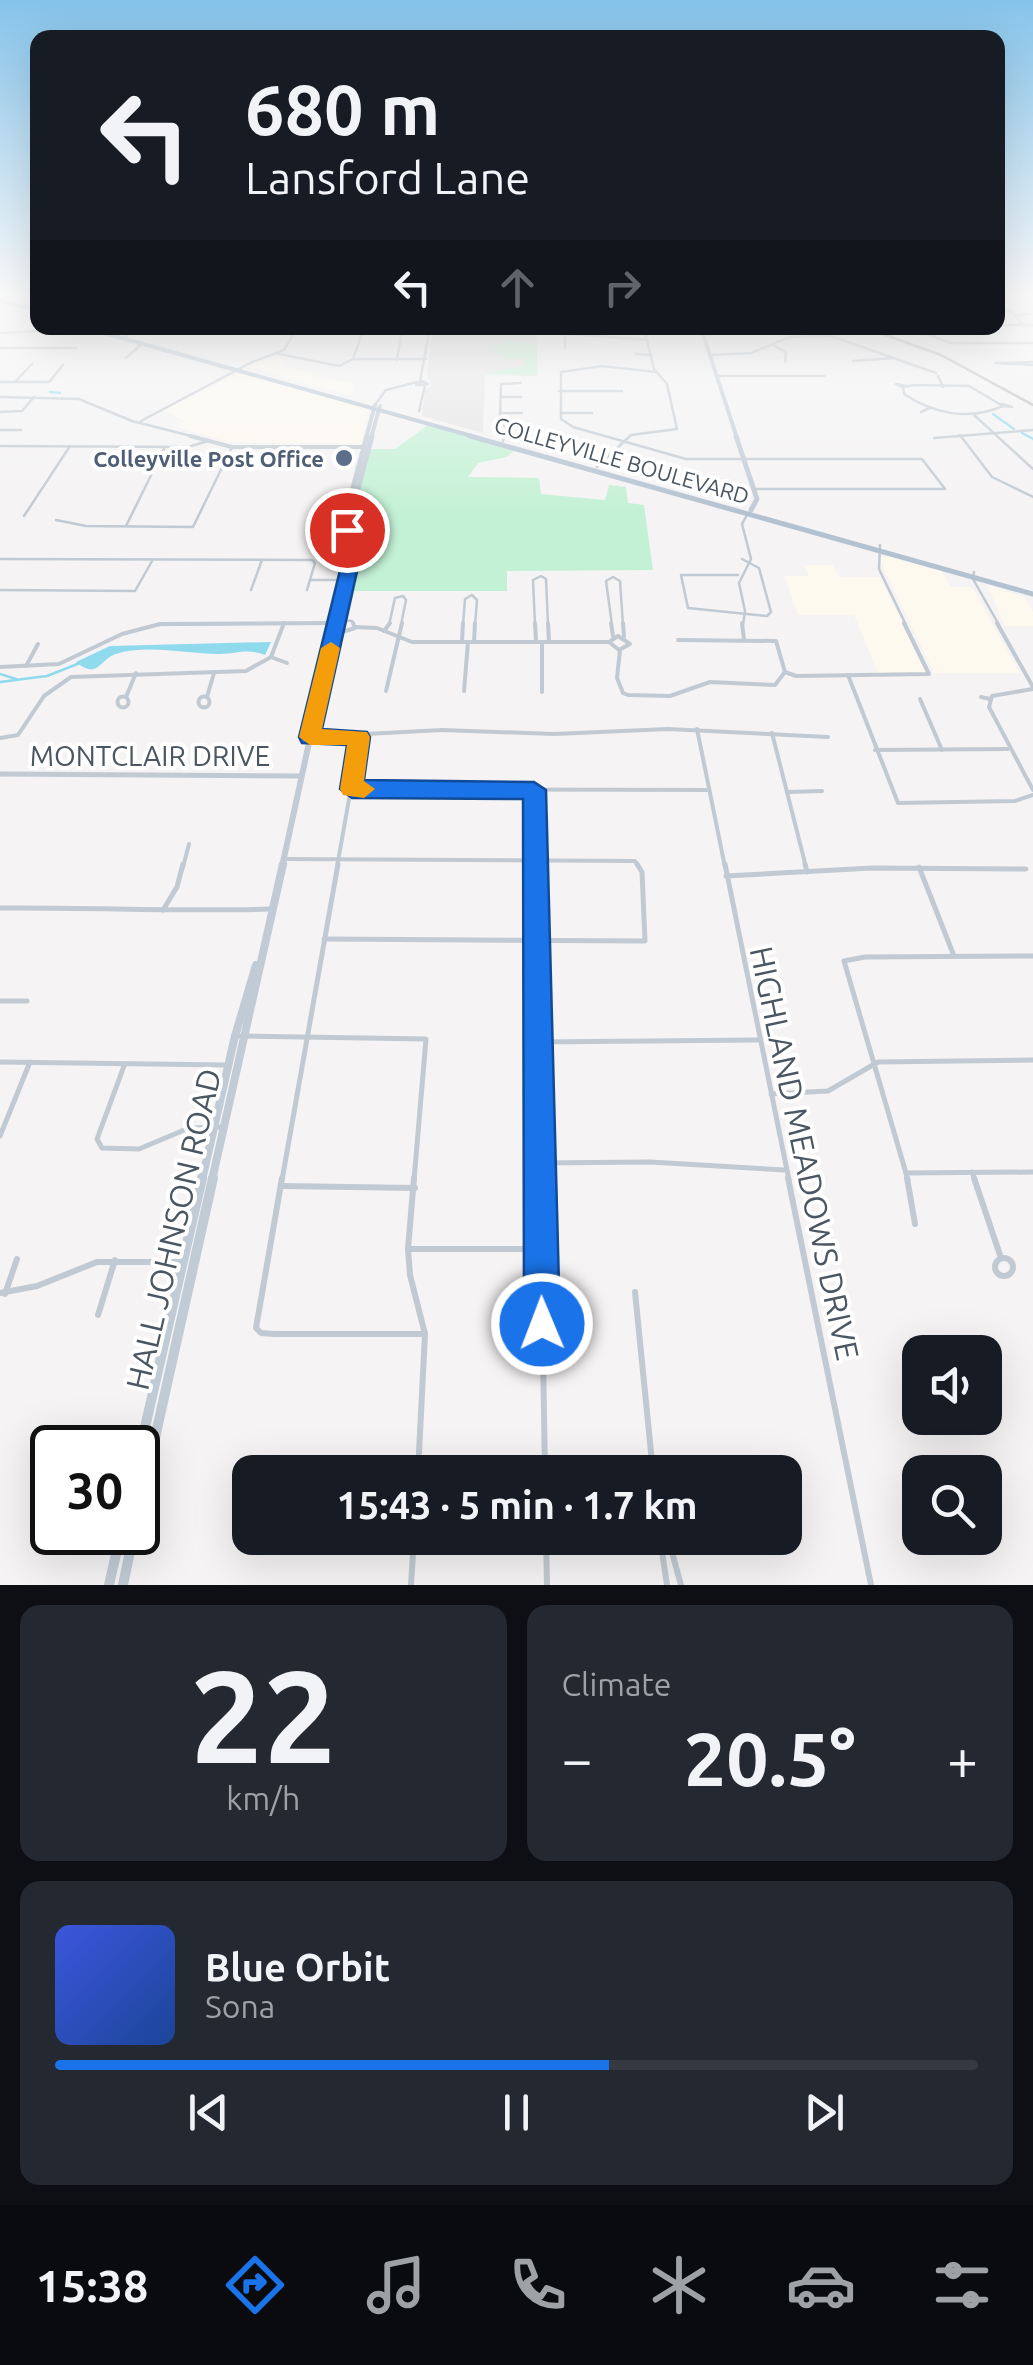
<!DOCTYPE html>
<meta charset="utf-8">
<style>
body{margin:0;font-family:Ubuntu,sans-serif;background:#242831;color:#f1f3f6;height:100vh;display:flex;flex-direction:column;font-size:38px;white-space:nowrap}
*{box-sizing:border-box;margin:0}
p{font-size:32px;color:#9ea1a6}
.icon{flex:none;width:55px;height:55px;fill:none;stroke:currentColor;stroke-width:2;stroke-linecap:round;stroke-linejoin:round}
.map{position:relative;height:1585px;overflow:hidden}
.sheet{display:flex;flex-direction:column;gap:20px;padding:20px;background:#0d0f14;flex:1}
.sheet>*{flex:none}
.guide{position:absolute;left:30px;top:30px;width:975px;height:305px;border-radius:20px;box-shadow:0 10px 40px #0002;background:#171b24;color:#f1f3f6;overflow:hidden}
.controls{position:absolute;left:902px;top:1335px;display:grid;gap:20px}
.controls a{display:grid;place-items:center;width:100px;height:100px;border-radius:20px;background:#171b24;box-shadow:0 10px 40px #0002;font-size:50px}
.speed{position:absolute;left:30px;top:1425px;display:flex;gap:20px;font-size:50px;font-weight:700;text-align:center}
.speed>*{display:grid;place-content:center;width:130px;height:130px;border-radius:50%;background:#171b24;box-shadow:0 10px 40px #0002;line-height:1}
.speed .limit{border:5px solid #111;border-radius:15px;background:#fff;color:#111}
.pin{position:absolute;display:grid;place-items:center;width:85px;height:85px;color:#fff;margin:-42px;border:5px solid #fff;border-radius:50%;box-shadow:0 2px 10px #0007}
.me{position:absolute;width:110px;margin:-55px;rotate:359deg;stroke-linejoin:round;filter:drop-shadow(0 0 8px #0008)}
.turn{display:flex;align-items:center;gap:35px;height:210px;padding:0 50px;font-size:45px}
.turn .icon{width:130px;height:130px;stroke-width:2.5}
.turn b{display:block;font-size:70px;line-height:85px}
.lanes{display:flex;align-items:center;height:95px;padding:0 50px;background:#0003;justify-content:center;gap:50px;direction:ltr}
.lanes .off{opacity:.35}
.big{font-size:75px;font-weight:600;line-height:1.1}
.sheet .card{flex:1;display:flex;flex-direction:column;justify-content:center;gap:15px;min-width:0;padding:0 35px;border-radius:20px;background:#242831}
.sheet .dial{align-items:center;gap:0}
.dial b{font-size:130px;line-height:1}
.song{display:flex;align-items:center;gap:30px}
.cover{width:120px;height:120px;border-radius:15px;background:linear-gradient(135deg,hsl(230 70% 55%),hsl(220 70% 35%))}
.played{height:10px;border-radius:5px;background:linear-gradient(90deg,#1a73e8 60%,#363941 60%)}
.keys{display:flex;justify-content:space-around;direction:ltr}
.heat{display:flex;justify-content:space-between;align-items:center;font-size:55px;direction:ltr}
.sheet .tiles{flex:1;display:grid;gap:20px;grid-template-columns:1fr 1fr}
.card:last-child{grid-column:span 2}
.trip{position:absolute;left:232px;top:1455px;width:570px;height:100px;border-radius:20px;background:#171b24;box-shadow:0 10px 40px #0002;font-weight:600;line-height:100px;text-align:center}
.tabs{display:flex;height:160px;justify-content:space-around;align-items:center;background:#090b0e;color:#9ea1a6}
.tabs .icon{width:70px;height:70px}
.tabs .current{color:#1a73e8}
.tabs b{font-size:45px;color:#f1f3f6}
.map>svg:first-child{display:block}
</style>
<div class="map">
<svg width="1033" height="1585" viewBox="0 0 1033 1585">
<rect width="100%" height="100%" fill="#f5f3f3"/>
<!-- commercial -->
<g fill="#fdf9ef">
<polygon points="277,357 284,360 283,366 355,385 353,396 248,366"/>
<polygon points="239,373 365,408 369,412 360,444 228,442 177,427 184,421 163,410"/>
<polygon points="541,429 613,448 597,463 541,448"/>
<polygon points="889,556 942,571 951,587 972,587 1020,673 934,673 881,563 881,558"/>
<polygon points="804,565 833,565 839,577 880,577 926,673 878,673 854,615 798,615 784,576 809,576"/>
<polygon points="987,585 1024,597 1033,612 1033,626 1005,626"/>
</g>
<!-- education -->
<polygon fill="#e6e4e5" points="433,328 536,328 538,376 485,375 483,433 422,416 425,390 432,385 427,375"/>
<!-- green -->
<g fill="#c3f1d5">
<polygon points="513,340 513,343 537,343 537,375 485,374 526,365 523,358 507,359 488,346"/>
<polygon points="428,425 515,449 507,457 478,463 468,477 539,478 541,494 605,500 609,485 626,487 628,503 644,505 653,570 507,571 507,591 350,591 356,557 351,528 370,449 395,449"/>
</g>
<!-- water -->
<path fill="#90daee" d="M271 642 265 655C248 648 237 654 219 654 188 654 146 644 116 654 98 660 99 680 76 662L110 646Z"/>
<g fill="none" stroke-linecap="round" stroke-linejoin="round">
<!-- stream -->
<g stroke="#90daee" stroke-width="2.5">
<polyline points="50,392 60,393"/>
<polyline points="993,414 1014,429"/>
<polyline points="1022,433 1033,439"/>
<polyline points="0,674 16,679"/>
<polyline points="0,682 47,676 80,663"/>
</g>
<!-- minor-far3 -->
<g stroke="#c1cad2" stroke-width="2.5">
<polyline points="22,307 38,300"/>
<polyline points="998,307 1013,313 1022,323"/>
<polyline points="1015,315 1030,314"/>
<polyline points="998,325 1033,325"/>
<polyline points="565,328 565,348"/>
<polyline points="910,328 951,343 1033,343"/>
<polyline points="0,333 85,329"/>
<polyline points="568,334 648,340"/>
<polyline points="126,336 134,328"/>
<polyline points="772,344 786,353 785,362"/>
<polyline points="0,348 76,348"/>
<polyline points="275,353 339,366 353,359 426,359"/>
<polyline points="636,354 651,355"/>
<polyline points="711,355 751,353 790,337 831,336 936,373"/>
<polyline points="126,358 143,343"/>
<polyline points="353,359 362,333"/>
<polyline points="397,360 402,329"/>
<polyline points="853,361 893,358"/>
<polyline points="1033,362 996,363 1033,365"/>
<polyline points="656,372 602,366 561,372 561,419 573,427 686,459 922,459 945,489 754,489"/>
<polyline points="718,376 824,376"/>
<polyline points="938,376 943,387"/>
<polyline points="0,382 49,382 63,365"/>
<polyline points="15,382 32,364"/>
<path d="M915 385 969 386 1003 406C969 421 934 414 904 394L903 387Z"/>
<polyline points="903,387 896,384 907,386"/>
<polyline points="559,391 622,391"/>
<polyline points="501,397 521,397"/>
<polyline points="1002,404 1012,407 1003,406"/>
<polyline points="419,411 425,386"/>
<polyline points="0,412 22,411 34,397"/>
<polyline points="921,412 930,408"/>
<polyline points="502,413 522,413"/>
<polyline points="561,413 592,413"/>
<polyline points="974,415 1033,469"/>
<polyline points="0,430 21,430"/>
<polyline points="960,435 992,477 1033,497"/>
<polyline points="934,438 1033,430"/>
<polyline points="503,441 506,428 500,419 501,384 521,383"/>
<polyline points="0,446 188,447 208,441"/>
<polyline points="597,467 631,435 677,429 667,384 654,369 644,328"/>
<polyline points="24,516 70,446"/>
<polyline points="56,520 86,526 193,527 232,447"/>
<polyline points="126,526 165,447"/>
<polyline points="880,545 879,569 906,625"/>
<polyline points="0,559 312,560 315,563 307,590"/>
<polyline points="974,572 973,579 999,625"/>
<polyline points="738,575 681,575 688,608 767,616 771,612 759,568 742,559"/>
<polyline points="310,580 340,580"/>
<polyline points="0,590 135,591 152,561"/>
<polyline points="251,590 262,560"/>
<polyline points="340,620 352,621 354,625"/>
<polyline points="156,625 333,623"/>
<polyline points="389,625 395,598 403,596 406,600 401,625"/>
<polyline points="463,625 465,599 472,595 477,600 475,625"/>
<polyline points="535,625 533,580 541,576 546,579 548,625"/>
<polyline points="612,625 606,581 613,577 620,581 623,625"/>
<polyline points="743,625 745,611 739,583 751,559 742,524 747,515"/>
</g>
<!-- minor-far2 -->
<g stroke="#c1cad2" stroke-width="4">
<polyline points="535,623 536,641"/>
<polyline points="548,623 549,642"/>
<polyline points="611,623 613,636"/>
<polyline points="623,623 624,637"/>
<polyline points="742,623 744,640"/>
<polyline points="997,623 1033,687"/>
<polyline points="355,627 377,628 412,642 609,642"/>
<polyline points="384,631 390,623"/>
<polyline points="336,634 355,628 353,623"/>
<polygon points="618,636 630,644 619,650 609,642"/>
<polyline points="678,640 776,641 785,672"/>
<polyline points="462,641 463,623"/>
<polyline points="474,642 475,623"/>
<polyline points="542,642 542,692"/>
<polyline points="620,650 617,678 623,693 628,695 670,696 710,682 775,685 785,672"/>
<polyline points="271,657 287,663"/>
<polyline points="26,666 38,644"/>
<polyline points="0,667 59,664 122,634 160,624 333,623"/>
<polyline points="785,672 796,676 929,674 904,623"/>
<polyline points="848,675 898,803 1015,801 1033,795"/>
<polyline points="1033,689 992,696 989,707 1033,790"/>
<polyline points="386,691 402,623"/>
<polyline points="464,691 468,642"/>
<circle cx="123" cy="702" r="5.5"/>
<circle cx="204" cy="702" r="5.5"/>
<polyline points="126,697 136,673"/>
<polyline points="207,697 214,673"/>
<polyline points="981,697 990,699"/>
<polyline points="920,699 942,750"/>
<polyline points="697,729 725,867"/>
<polyline points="772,733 806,867"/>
<polyline points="309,737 442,730 554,734 668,729 828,737"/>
<polyline points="0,738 18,735 44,696 71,677 246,671 271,657 284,623"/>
<polyline points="875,750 1008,749"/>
<polyline points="351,789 707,790"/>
<polyline points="534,790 535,867"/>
<polyline points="787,792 822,791"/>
<polyline points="286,859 635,861 639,867"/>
<polyline points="183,867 189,844"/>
<polyline points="337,867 360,737"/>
</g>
<!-- minor-far1 -->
<g stroke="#c1cad2" stroke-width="5">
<polyline points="535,864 540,1180"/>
<polyline points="725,864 789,1180"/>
<polyline points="805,864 807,872"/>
<polyline points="919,867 954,956"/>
<polyline points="726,876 872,868 1026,869"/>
<path d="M0 908C90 907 180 912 270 909"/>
<polyline points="163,910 177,887 183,864"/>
<polyline points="324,939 645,941 642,872 637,864"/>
<polyline points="0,1001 27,1001"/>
<polyline points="235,1036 426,1039 414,1180"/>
<polyline points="537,1042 757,1040"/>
<polyline points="0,1062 225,1065"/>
<polyline points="124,1066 97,1139 102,1148 139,1149 189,1128 224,1127"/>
<polyline points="771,1094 828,1091 878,1062 1033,1060"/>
<polyline points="0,1136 30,1062"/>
<polyline points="539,1163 650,1162 784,1170"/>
<polyline points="972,1172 975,1180"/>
<polyline points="906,1173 1033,1172"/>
<polyline points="282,1180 338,864"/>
<polyline points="908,1180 844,961 865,957 1033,956"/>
</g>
<!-- minor -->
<g stroke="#c1cad2" stroke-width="6">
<polyline points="282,1178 256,1328 261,1333 274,1334 425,1334"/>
<polyline points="414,1178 408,1249 410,1275 425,1334 418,1472"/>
<polyline points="540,1178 545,1472"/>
<polyline points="788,1178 871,1585"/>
<polyline points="907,1178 915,1224"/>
<polyline points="974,1178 1000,1255"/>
<polyline points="282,1186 415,1188"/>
<polyline points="408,1249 539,1249"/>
<circle cx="1004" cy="1267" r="9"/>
<polyline points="635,1292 653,1472"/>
<polyline points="0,1293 37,1286 97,1262 179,1262"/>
<polyline points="5,1294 17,1259"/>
<polyline points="98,1315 115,1260"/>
<polyline points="546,1538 547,1585"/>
<polyline points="660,1538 667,1585"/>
<polyline points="668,1538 681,1585"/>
<polyline points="411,1585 414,1538"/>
</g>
<!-- tertiary-far2 -->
<g stroke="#c1cad2" stroke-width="2.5">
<polyline points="420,381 430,328"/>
<polygon points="422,381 428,384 416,385"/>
<polyline points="0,397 79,399 132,421 199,438"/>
<polyline points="375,405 386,390 417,382"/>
<polyline points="141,421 252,362 284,350 297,328"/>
</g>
<!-- tertiary-far1 -->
<polyline stroke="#c1cad2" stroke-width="4" points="190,436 232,447 364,447"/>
<!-- tertiary -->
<polyline stroke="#c1cad2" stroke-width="5" points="0,774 301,776"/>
<!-- secondary-far4 -->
<g stroke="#c1cbd6" stroke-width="4">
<polyline points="701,328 737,438"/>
<polyline points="366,438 375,405"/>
<polyline points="371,438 380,406"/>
</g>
<!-- secondary-far3 -->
<g stroke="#c1cbd6" stroke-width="5">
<polyline points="736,436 757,499 751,510"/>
<polyline points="335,625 347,551 342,529 367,436"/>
<polyline points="336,625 352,558 347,530 372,436"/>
</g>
<!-- secondary-far2 -->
<g stroke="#c1cbd6" stroke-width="6">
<polyline points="332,644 337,623"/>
<polyline points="282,867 335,623"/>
</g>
<!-- secondary-far1 -->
<g stroke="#c1cbd6" stroke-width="8">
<polyline points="202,1180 235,1036 256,965"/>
<polyline points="212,1180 283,864"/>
</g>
<!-- secondary -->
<g stroke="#c1cbd6" stroke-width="10">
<polyline points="138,1458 202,1178"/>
<polyline points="138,1514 213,1178"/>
<polyline points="109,1585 121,1532"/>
<polyline points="123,1585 134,1532"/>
</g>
<!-- primary-far1 -->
<g stroke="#b3c2d1" stroke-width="4">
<polyline points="0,300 38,311"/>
<polyline points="86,328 479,438"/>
</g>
<!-- primary -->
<polyline stroke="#b3c2d1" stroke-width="5" points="470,436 1033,594"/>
<!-- rail -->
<polyline stroke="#b5b8bd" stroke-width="2.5" points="866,328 941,355 1033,405"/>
</g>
<!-- sky -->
<linearGradient id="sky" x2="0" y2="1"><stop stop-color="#85c3ea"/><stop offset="0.57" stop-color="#fafafa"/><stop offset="1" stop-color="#fafafa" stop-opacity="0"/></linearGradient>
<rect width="1033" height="515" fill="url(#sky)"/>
<!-- route -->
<polygon fill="#1a73e8" stroke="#114b97" stroke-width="2.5" points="347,525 355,530 360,558 322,729 367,732 370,737 364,780 534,782 546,790 560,1324 554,1336 542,1341 530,1336 524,1324 523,799 352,798 340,789 347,745 302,743 299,737 343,558 339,530"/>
<!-- slow -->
<polygon fill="#f59e0b" points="331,642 340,648 322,729 367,732 370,737 364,781 375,789 364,798 343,795 340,789 347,745 310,745 299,737 321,648"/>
<!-- markers -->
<circle fill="#5c6f8a" stroke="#fff" stroke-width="4" cx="344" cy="458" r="10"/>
<g text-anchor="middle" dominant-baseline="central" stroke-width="8" stroke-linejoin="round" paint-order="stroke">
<!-- far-service labels -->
<g font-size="22" font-weight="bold" fill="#4e5e75" stroke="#fff" text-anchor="end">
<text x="324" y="458">Colleyville Post Office</text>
</g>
<!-- far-street labels -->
<g font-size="22" fill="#4a5661" stroke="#fff">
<text transform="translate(622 460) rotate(16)">COLLEYVILLE BOULEVARD</text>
</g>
<!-- street labels -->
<g font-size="28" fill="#4a5661" stroke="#fff">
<text x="150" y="755">MONTCLAIR DRIVE</text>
</g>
<!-- near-street labels -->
<g font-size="32" fill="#4a5661" stroke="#fff">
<text transform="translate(805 1153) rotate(78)">HIGHLAND MEADOWS DRIVE</text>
<text transform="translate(173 1229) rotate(-77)">HALL JOHNSON ROAD</text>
</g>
</g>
</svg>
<div class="controls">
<a><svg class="icon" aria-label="sound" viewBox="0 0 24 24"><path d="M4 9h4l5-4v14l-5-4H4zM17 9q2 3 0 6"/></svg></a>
<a><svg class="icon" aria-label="search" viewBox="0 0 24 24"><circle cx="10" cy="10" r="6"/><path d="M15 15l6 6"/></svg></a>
</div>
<div class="speed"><div class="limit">30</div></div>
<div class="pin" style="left:347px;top:530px;background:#d93025"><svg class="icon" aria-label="arrive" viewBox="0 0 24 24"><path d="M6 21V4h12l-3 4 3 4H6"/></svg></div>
<svg class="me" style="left:542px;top:1324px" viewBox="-20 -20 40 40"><circle r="17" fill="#1a73e8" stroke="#fff" stroke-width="3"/><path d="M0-11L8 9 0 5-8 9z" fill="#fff"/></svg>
<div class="trip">15:43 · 5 min · 1.7 km</div>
<div class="guide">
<div class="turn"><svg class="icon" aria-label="left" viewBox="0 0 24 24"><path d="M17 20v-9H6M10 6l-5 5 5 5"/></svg><div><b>680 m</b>Lansford Lane</div></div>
<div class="lanes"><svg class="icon" aria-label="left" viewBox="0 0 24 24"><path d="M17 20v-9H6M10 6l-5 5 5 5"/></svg><svg class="icon off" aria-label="ahead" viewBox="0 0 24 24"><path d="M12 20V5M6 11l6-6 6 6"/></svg><svg class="icon off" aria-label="right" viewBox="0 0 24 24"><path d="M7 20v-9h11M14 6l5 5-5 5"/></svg></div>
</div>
</div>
<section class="sheet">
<div class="tiles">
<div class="card dial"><b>22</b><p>km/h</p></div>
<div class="card"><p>Climate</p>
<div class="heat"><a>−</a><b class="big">20.5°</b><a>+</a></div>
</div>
<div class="card">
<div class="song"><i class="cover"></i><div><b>Blue Orbit</b><p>Sona</p></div></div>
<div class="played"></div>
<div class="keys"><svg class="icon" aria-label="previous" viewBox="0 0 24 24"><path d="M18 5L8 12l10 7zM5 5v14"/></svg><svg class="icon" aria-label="pause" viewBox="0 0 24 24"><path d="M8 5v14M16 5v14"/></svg><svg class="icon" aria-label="next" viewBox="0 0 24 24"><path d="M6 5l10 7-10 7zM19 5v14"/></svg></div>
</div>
</div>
</section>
<nav class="tabs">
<b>15:38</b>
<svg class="icon current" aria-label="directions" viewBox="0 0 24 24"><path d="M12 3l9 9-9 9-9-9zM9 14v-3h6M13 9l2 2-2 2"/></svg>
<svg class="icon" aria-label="music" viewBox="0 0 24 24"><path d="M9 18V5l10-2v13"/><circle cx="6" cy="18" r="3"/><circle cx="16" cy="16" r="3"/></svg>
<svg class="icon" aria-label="phone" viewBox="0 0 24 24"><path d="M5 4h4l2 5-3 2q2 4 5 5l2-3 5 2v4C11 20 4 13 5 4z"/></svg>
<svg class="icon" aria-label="climate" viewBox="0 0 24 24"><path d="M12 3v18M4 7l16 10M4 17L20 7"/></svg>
<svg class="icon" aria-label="car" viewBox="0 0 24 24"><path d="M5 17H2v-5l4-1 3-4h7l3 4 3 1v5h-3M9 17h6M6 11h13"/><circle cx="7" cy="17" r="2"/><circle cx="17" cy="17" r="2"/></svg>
<svg class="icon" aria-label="filters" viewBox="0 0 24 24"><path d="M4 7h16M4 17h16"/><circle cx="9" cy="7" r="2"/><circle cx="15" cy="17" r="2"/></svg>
</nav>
